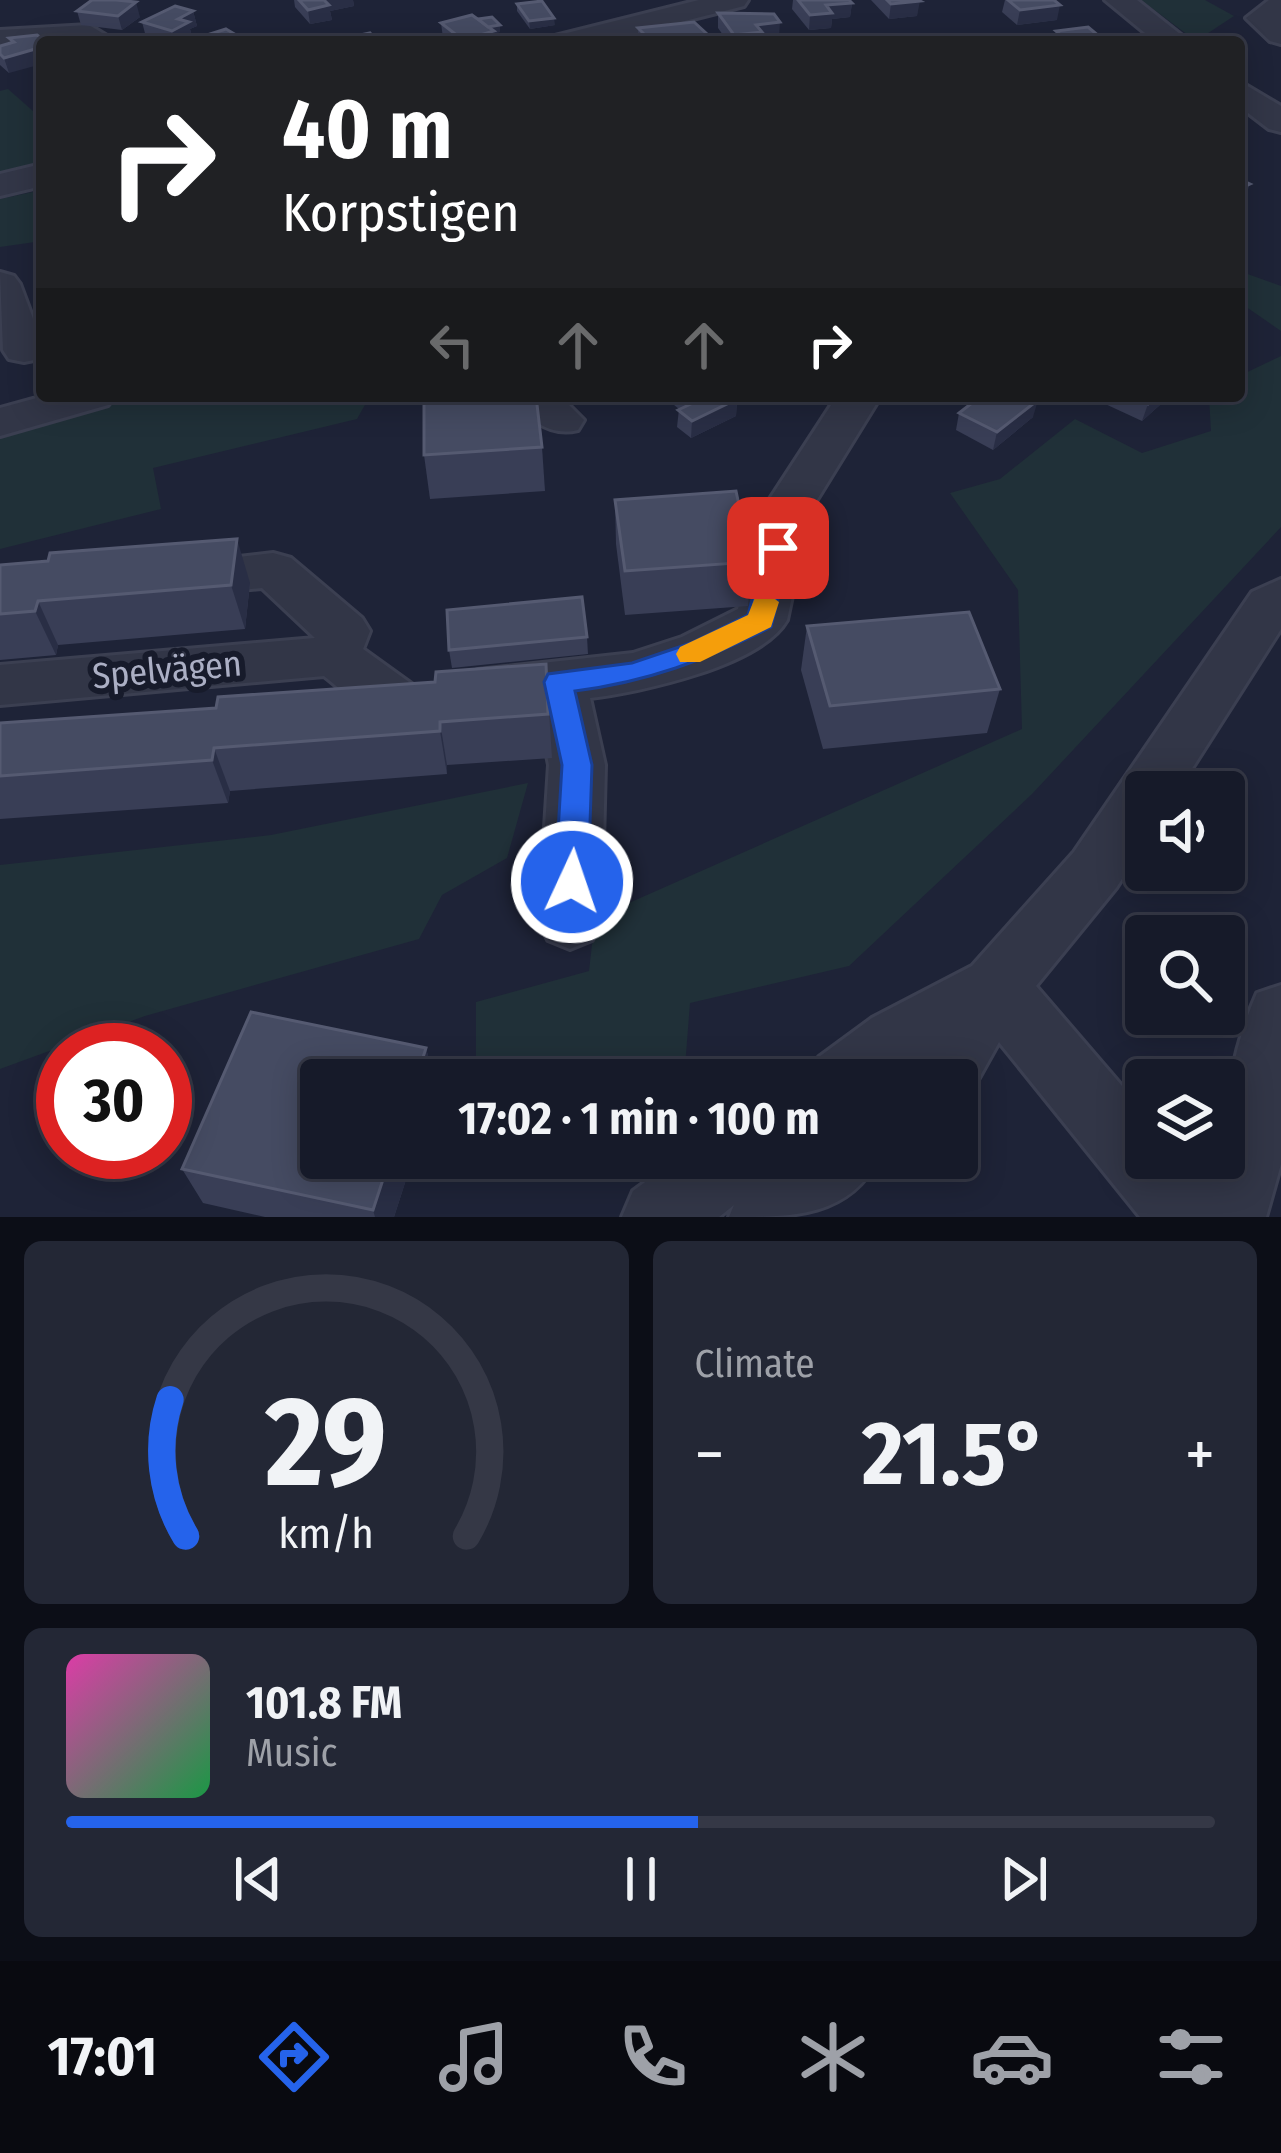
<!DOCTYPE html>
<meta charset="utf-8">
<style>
body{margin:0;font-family:"Fira Sans Condensed",sans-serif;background:#232735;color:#f1f3f6;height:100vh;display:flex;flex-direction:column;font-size:45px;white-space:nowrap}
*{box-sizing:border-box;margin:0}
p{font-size:39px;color:#9ea1a8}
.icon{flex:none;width:66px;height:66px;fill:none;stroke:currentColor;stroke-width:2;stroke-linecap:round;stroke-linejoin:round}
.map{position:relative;height:1217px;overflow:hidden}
.sheet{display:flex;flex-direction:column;gap:24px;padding:24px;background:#0c0e17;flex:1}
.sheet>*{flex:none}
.hud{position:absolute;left:36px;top:36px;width:1209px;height:366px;border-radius:12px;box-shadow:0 6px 30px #0003,0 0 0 3px #353846;background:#202124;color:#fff;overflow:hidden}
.fabs{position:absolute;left:1125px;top:771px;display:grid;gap:24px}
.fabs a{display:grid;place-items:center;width:120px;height:120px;border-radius:12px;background:#161a29;box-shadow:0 6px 30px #0003,0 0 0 3px #353846;font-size:60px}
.speed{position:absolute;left:36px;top:1023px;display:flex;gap:24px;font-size:60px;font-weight:700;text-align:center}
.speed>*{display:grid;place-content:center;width:156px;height:156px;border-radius:50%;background:#161a29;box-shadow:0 6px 30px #0003,0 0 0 3px #353846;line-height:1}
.speed .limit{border:18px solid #d22;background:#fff;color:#111}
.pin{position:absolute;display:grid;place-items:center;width:102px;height:102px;color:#fff;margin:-51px;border-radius:24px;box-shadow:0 6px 18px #0006}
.me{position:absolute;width:132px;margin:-66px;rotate:3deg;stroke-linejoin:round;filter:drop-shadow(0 0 9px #0008)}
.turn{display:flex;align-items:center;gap:42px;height:252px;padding:0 48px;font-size:54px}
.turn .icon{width:156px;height:156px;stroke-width:2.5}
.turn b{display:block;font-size:84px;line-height:102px}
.lanes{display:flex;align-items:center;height:114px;padding:0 48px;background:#0003;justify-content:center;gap:60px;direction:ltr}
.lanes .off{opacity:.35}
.big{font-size:90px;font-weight:700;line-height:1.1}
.sheet .widget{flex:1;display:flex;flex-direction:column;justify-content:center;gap:18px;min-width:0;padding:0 42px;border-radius:18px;background:#232735}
.sheet .dial{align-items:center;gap:0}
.dial svg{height:312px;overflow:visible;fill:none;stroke:#353846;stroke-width:7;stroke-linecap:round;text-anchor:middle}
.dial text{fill:#f1f3f6;stroke:none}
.song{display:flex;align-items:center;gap:36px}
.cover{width:144px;height:144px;border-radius:18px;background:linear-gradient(135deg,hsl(320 70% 55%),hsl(140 70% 35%))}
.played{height:12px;border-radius:6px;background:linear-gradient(90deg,#2563eb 55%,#353846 55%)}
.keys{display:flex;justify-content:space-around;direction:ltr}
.heat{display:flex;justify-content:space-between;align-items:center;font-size:66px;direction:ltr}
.sheet .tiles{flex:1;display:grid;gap:24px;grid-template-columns:1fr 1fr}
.widget:last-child{grid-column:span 2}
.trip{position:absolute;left:300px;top:1059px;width:678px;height:120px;border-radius:12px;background:#161a29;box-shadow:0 6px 30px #0003,0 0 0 3px #353846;font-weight:700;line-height:120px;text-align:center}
.dock{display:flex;height:192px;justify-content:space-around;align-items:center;background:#090a10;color:#9ea1a8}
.dock .icon{width:84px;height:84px}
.dock .current{color:#2563eb}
.dock b{font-size:54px;color:#f1f3f6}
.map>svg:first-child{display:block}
</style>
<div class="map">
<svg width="1281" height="1217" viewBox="0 0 1281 1217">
<rect width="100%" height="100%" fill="#1e2337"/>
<!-- green -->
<g fill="#203038">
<polygon points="1141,0 1205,0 1234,16 1196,41"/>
<polygon points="8,89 42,119 42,165 0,174 0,91"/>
<polygon points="42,190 42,241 0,247 0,199"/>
<polygon points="1239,271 1281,286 1281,331 1239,302"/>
<polygon points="1281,356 1281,527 1032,794 849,966 690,1003 684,1080 512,1080 476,1068 476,1002 589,971 595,918 1022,729 1018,590 950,493 1000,479 1075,419 1142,453 1211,431 1209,396 1239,396 1239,376"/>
<polygon points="226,396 370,396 357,419 153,468 161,509 0,549 0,435 101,404"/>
<polygon points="528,783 507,858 442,895 419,939 145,1016 0,1069 0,865 271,835"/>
</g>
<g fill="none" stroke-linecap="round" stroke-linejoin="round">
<!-- minor casing -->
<g stroke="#3b3f51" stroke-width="6">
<g id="minor">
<polygon points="699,0 748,0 744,6 602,42 551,42 555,36"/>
<polygon points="1105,0 1137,0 1190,42 1156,42"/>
<polygon points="1269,0 1281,0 1281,44 1270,41 1246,18"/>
<polygon points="89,25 117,42 42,42 42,46 0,48 0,30"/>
<polygon points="1239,81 1281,106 1281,132 1269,129 1239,106"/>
<polygon points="42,164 42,186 0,196 0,174"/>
<polygon points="0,272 14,276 20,284 42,343 39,359 24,362 9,359 3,350"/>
<polygon points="44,396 115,396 108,405 0,436 0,408"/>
<path d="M512 396H560L584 420 578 430C549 437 528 419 512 396Z"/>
<path d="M837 396H881L810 511 787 620C761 666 640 692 590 698L605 765 601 921 592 940 570 949 548 940 539 921 549 765 537 705 478 712 459 706 451 691 459 676 478 670 633 653 682 637 738 609 762 511Z"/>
<path d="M273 553 291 558 362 618 370 631 363 649 413 685 421 700 413 715C376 726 352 698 324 676L0 705V665L315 638 262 588 178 596 160 590 153 578 160 566Z"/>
<path d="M1281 579V629L1177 792H1146V842L1116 888 1036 986 1146 1114V1158H1184L1196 1172 1208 1170 1211 1158H1224C1224 1102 1234 1045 1257 993L1281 985V1164L1266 1217H1140L999 1042 965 1103 957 1107V1080H907L912 1068 897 1080H809L819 1057 872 1018 972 966 1074 852 1252 592Z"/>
<path d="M678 1158H774L769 1170 784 1158H879C849 1217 794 1217 729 1217L734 1205 719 1217H622L633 1191Z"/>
</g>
</g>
<!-- minor -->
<use href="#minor" fill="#323647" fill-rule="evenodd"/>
</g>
<!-- wall -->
<g fill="#393e56">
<polygon points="294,0 353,0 354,6 330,11 332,20 310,24 295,7"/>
<polygon points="793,0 849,0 852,3 850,17 832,19 831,28 809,30 792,9"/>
<polygon points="871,0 918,0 917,16 889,19"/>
<polygon points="1005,0 1054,0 1057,20 1017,25 1002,12"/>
<polygon points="517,4 555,25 530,29 517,11"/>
<polygon points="77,11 140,17 122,30 81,25"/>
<polygon points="193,11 197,26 190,29 192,37 183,42 164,42 146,37 142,22"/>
<polygon points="718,13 779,37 761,39 761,42 728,42 718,28"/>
<polygon points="478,19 500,25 500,32 494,33 495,42 448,42 443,38 441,23"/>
<polygon points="638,28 707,34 707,42 638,42"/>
<polygon points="1056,31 1106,42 1053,42"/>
<polygon points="37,35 9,73 0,65 0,46 11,43 9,38"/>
<polygon points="663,396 734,396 737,399 736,416 691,438 677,427 679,409"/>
<polygon points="1088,396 1170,396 1142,421"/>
<polygon points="959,413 1033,417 993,450 956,430"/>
<polygon points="542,447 545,491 430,499 424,455"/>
<polygon points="615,500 751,562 748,606 625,615 616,544"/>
<polygon points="0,565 250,583 245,629 58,645 56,655 0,660"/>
<polygon points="807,626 1000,689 987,733 823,749 801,670"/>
<polygon points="587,637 588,654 452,668 449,650"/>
<polygon points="546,664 552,758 447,765 447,774 230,791 228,803 0,819 0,723 216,708 435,682"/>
<polygon points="251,1012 426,1048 434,1080 321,1080 321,1158 413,1158 394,1217 265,1217 203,1203 182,1169"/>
</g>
<!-- shaded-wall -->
<g fill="#292e45">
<polygon points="322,0 353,0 354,6 330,11 332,20 310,24 308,10"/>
<polygon points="920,1 917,16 889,19 891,4"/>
<polygon points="136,2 140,17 122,30 118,16"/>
<polygon points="852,3 850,17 832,19 831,28 809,30 810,15 826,5"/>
<polygon points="1060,5 1057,20 1017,25 1020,10"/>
<polygon points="193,11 197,26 190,29 192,37 183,42 175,42 172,31 178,19"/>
<polygon points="554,18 555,25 530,29 529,21"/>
<polygon points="780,22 779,37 761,39 761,42 734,42 734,35 756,25"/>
<polygon points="500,25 500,32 494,33 495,42 463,42 463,40 483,28"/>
<polygon points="707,34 707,42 688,42 688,37"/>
<polygon points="42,47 42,64 9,73 4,58"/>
<polygon points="1250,184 1244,201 1239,203 1239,189"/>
<polygon points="1157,396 1170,396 1142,421 1148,404"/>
<polygon points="737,399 736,416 691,438 692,421"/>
<polygon points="1038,400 1033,417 993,450 997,432"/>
<polygon points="237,539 250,583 245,629 231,585"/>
<polygon points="38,601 58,645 56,655 35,611"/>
<polygon points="440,722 447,765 447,774 440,731"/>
<polygon points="214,748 230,791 228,803 212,760"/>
<polygon points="426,1048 434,1080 416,1080"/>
<polygon points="390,1158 413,1158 394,1217 375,1217 373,1210"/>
</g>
<!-- building -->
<g fill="#454b62" stroke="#555a71" stroke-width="3">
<polygon points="92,0 116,0 136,2 118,16 77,11"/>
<polygon points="299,0 324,0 329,5 308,10"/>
<polygon points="798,0 849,0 852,3 826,5 832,13 810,15"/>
<polygon points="887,0 918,0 920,1 891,4"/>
<polygon points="1008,0 1054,0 1060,5 1020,10"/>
<polygon points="542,1 554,18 529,21 517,4"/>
<polygon points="175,6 193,11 178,19 189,22 172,31 142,22"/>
<polygon points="718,13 774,14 780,22 756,25 762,32 734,35"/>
<polygon points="472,15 494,31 463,40 441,23"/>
<polygon points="492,17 500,25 488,27 478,19"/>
<polygon points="694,22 707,34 688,37 693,42 652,42 638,28"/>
<polygon points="1088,27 1106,42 1069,42 1056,31"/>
<polygon points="226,29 243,39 233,42 185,42"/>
<polygon points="370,33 378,42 327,42"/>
<polygon points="37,35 46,42 42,42 42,47 4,58 0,54 0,46 14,42 9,38"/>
<polygon points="1239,179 1250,184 1239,189"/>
<polygon points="424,396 536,396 542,447 424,455"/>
<polygon points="684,396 734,396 737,399 692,421 678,410 693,403"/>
<polygon points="981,396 1030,396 1038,400 997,432 959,413"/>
<polygon points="1130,396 1157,396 1148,404"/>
<polygon points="736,491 751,562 625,571 615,500"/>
<polygon points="237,539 231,585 38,601 35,611 0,614 0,565 48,561 50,553"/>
<polygon points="582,597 587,637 449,650 447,610"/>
<polygon points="969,612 1000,689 830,706 807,626"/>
<polygon points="546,664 548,714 440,722 440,731 214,748 212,760 0,776 0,723 216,708 218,697 435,682 436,672"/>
<polygon points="251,1012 426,1048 416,1080 321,1080 321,1158 390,1158 373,1210 182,1169"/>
</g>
<!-- route -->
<path fill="#2563eb" stroke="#184099" stroke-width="3" d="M778 539 791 548 771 627C706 660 647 682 575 691L592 765 588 882 583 892 572 896 560 892 555 882 562 765 544 682 548 674 632 663 691 643 748 615 765 548Z"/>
<!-- slow -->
<polygon fill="#f59e0b" points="765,592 779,602 771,627 700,662 680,662 676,654 680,647 748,615 756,595"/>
<g text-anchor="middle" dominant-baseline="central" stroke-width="12" stroke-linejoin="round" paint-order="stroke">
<!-- street labels -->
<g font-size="36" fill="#abafc4" stroke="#171b2b">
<text transform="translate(167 670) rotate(-5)">Spelvägen</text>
</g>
</g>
</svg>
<div class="fabs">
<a><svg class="icon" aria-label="sound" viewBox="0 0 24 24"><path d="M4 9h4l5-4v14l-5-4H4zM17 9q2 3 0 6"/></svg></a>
<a><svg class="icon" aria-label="search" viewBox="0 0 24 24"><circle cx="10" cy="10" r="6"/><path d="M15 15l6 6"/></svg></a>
<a><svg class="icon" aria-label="layers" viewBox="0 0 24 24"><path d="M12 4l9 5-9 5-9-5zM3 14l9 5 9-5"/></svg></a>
</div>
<div class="speed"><div class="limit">30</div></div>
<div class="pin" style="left:778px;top:548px;background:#d93025"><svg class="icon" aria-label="arrive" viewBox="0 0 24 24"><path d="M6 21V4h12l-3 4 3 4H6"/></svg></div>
<svg class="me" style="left:572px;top:882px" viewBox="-20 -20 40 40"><circle r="17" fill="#2563eb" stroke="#fff" stroke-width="3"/><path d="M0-11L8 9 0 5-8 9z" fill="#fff"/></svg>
<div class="trip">17:02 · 1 min · 100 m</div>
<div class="hud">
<div class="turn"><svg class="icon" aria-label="right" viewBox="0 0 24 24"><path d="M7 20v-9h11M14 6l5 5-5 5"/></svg><div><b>40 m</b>Korpstigen</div></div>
<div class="lanes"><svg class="icon off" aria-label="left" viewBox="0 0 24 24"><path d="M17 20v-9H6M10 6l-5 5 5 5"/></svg><svg class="icon off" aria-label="ahead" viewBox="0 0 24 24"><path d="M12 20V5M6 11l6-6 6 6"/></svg><svg class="icon off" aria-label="ahead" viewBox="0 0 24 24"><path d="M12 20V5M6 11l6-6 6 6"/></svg><svg class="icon" aria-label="right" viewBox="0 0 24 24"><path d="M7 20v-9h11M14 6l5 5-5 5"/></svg></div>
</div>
</div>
<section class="sheet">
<div class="tiles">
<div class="widget dial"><svg viewBox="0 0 100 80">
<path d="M14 69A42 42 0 1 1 86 69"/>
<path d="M14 69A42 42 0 0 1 10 34" stroke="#2563eb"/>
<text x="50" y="56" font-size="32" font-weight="700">29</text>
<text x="50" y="72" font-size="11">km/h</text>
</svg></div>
<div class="widget"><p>Climate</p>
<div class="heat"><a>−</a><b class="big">21.5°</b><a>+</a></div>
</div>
<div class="widget">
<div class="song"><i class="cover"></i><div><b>101.8 FM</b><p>Music</p></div></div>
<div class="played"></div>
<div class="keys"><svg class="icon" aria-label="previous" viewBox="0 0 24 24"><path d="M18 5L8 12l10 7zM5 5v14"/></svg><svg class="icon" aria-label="pause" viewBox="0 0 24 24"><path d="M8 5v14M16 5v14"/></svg><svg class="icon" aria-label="next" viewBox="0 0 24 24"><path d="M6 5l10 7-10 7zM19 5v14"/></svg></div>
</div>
</div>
</section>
<nav class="dock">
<b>17:01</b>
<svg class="icon current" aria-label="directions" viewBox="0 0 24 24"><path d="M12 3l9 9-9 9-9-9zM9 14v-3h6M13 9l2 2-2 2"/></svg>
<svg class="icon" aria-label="music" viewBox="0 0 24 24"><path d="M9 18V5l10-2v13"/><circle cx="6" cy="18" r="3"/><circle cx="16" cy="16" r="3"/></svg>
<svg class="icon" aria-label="phone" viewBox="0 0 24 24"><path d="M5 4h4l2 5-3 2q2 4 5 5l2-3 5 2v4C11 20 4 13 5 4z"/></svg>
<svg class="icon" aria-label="climate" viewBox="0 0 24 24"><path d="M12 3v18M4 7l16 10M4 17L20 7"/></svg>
<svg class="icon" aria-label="car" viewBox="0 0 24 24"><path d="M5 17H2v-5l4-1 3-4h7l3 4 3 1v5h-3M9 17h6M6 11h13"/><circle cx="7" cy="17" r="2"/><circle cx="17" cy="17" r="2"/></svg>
<svg class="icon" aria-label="filters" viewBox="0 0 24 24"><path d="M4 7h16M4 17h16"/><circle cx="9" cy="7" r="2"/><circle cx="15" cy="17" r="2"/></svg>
</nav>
